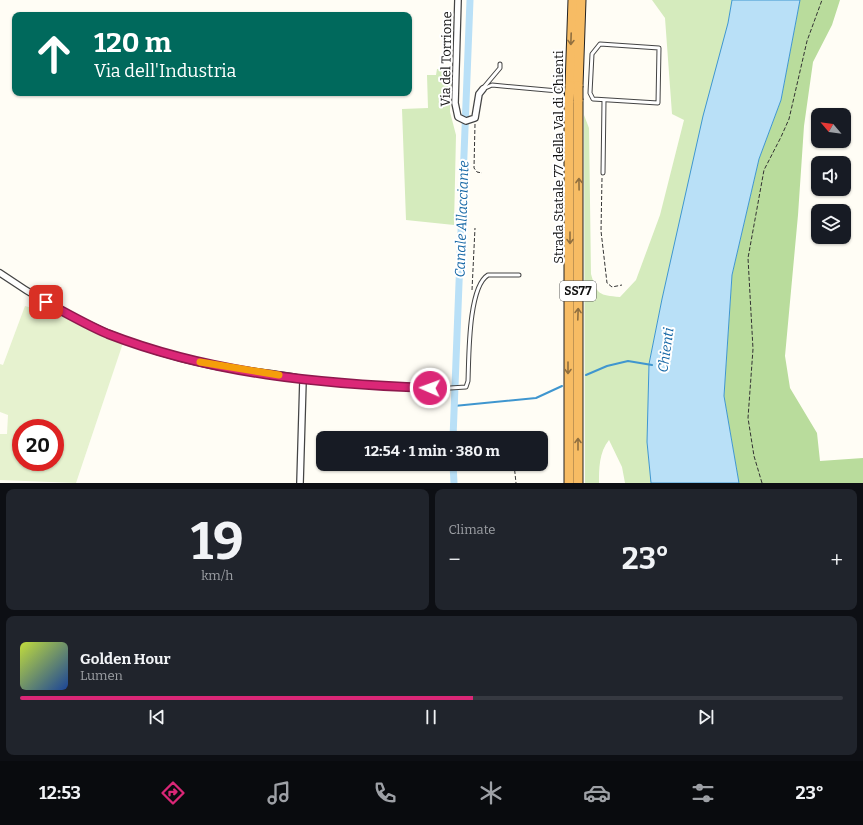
<!DOCTYPE html>
<meta charset="utf-8">
<style>
body{margin:0;font-family:Bitter,serif;background:#20242c;color:#f1f3f6;height:100vh;display:flex;flex-direction:column;font-size:15px;white-space:nowrap}
*{box-sizing:border-box;margin:0}
p{font-size:13px;color:#9ea1a6}
.icon{flex:none;width:22px;height:22px;fill:none;stroke:currentColor;stroke-width:2;stroke-linecap:round;stroke-linejoin:round}
.map{position:relative;height:483px;overflow:hidden}
.drawer{display:flex;flex-direction:column;gap:6px;padding:6px;background:#0d0f14;flex:1}
.drawer>*{flex:none}
.hud{position:absolute;left:12px;top:12px;width:400px;height:84px;border-radius:8px;box-shadow:0 1px 3px #0004;background:#00695c;color:#fff;overflow:hidden}
.needle{width:26px;rotate:299deg}
.buttons{position:absolute;left:811px;top:108px;display:grid;gap:8px}
.buttons a{display:grid;place-items:center;width:40px;height:40px;border-radius:8px;background:#171b24;box-shadow:0 1px 3px #0004;font-size:20px}
.speed{position:absolute;left:12px;top:419px;display:flex;gap:8px;font-size:20px;font-weight:700;text-align:center}
.speed>*{display:grid;place-content:center;width:52px;height:52px;border-radius:50%;background:#171b24;box-shadow:0 1px 3px #0004;line-height:1}
.speed .limit{border:6px solid #d22;background:#fff;color:#111}
.pin{position:absolute;display:grid;place-items:center;width:34px;height:34px;color:#fff;margin:-17px;border-radius:8px;box-shadow:0 2px 6px #0006}
.me{position:absolute;width:44px;margin:-22px;rotate:272deg;stroke-linejoin:round;filter:drop-shadow(0 0 3px #0008)}
.turn{display:flex;align-items:center;gap:14px;height:84px;padding:0 16px;font-size:18px}
.turn .icon{width:52px;height:52px;stroke-width:2.5}
.turn b{display:block;font-size:28px;line-height:34px}
.big{font-size:30px;font-weight:700;line-height:1.1}
.drawer .card{flex:1;display:flex;flex-direction:column;justify-content:center;gap:6px;min-width:0;padding:0 14px;border-radius:8px;background:#20242c}
.drawer .dial{align-items:center;gap:0}
.dial b{font-size:52px;line-height:1}
.song{display:flex;align-items:center;gap:12px}
.cover{width:48px;height:48px;border-radius:6px;background:linear-gradient(135deg,hsl(70 70% 55%),hsl(220 70% 35%))}
.played{height:4px;border-radius:2px;background:linear-gradient(90deg,#db2777 55%,#363941 55%)}
.keys{display:flex;justify-content:space-around;direction:ltr}
.heat{display:flex;justify-content:space-between;align-items:center;font-size:22px;direction:ltr}
.drawer .tiles{flex:1;display:grid;gap:6px;grid-template-columns:1fr 1fr}
.card:last-child{grid-column:span 2}
.trip{position:absolute;left:316px;top:431px;width:232px;height:40px;border-radius:8px;background:#171b24;box-shadow:0 1px 3px #0004;font-weight:700;line-height:40px;text-align:center}
.dock{display:flex;height:64px;justify-content:space-around;align-items:center;background:#090b0e;color:#9ea1a6}
.dock .icon{width:28px;height:28px}
.dock .current{color:#db2777}
.dock b{font-size:18px;color:#f1f3f6}
.map>svg:first-child{display:block}
</style>
<div class="map">
<svg width="863" height="483" viewBox="0 0 863 483">
<rect width="100%" height="100%" fill="#fffdf5"/>
<!-- green -->
<g fill="#d5ebbd">
<path d="M650 0H732L728 23 662 299 649 364 647 442 651 483H625L622 467 609 440C599 452 599 469 599 483H585L584 115 589 128 591 274C597 295 599 295 620 297L636 280 660 215 684 120 672 114 665 18 652 0Z"/>
<polygon points="437,69 451,69 450,112 456,135 454,225 406,220 402,109 428,108 427,75 436,75"/>
</g>
<!-- forest -->
<polygon fill="#b9dc9c" points="800,0 840,0 832,25 813,62 804,126 798,215 785,356 790,388 817,433 820,461 863,458 863,483 739,483 724,396 732,275 759,159 781,100"/>
<!-- pitch -->
<path fill="#e6f2cf" fill-rule="evenodd" d="M41 304 73 322 123 343 76 483 0 480V434H7L8 415 0 412V364L3 365 25 306 39 310ZM21 428H55V462H21Z"/>
<!-- water -->
<polygon fill="#b9e0f7" stroke="#3f96cf" points="732,0 800,0 781,100 759,159 732,275 724,396 739,483 651,483 647,442 649,364 662,299 703,116 728,23"/>
<g fill="none" stroke-linecap="round" stroke-linejoin="round">
<!-- stream -->
<g stroke="#3f96cf" stroke-width="2">
<polyline points="586,375 607,366 628,361 652,365"/>
<polyline points="454,406 536,398 562,386"/>
</g>
<!-- canal -->
<g stroke="#b9e0f7" stroke-width="7">
<polyline points="453,438 470,0"/>
<polyline points="453,464 454,483"/>
</g>
<!-- service casing -->
<g stroke="#444" stroke-width="5">
<g id="service">
<polygon points="600,44 659,48 658,103 593,99 590,93 592,54"/>
<polyline points="484,87 500,68 500,64"/>
<polyline points="483,89 492,85 569,92"/>
<polyline points="603,173 604,101"/>
<path d="M303 380 343 384 450 388 466 387 468 381C469 358 468 287 488 275H519"/>
</g>
</g>
<!-- minor casing -->
<g stroke="#444" stroke-width="8">
<g id="minor">
<polyline points="458,0 455,103 458,117 466,121 475,118 479,94 483,89"/>
<path d="M0 273C63 317 135 350 210 365 231 369 252 371 273 374 283 376 294 376 303 380L300 483"/>
</g>
</g>
<!-- trunk casing -->
<g stroke="#222" stroke-width="11">
<g id="trunk">
<polyline points="570,86 573,0"/>
<polyline points="578,86 581,0"/>
<polyline points="578,100 578,483"/>
<polyline points="569,101 569,483"/>
</g>
</g>
<!-- path -->
<g stroke="#333" stroke-width="1" stroke-dasharray="4 2" stroke-linecap="butt">
<polyline points="475,124 474,168 477,172 482,173"/>
<polyline points="602,178 601,231 607,283 612,287 622,285"/>
<polyline points="472,290 475,228"/>
<polyline points="514,464 516,483"/>
<polyline points="762,483 754,456 748,418 753,349 748,258 764,170 781,137 789,119 807,41 822,0"/>
</g>
<!-- service -->
<use href="#service" stroke="#fff" stroke-width="3"/>
<!-- minor -->
<use href="#minor" stroke="#fff" stroke-width="5.5"/>
<!-- trunk -->
<use href="#trunk" stroke="#f7bc64" stroke-width="9"/>
<!-- trunk-bridge casing -->
<g stroke="#222" stroke-width="11" stroke-linecap="butt">
<g id="trunk-bridge">
<polyline points="578,86 578,100"/>
<polyline points="569,101 570,86"/>
</g>
</g>
<!-- trunk-bridge -->
<use href="#trunk-bridge" stroke="#f7bc64" stroke-width="9"/>
</g>
<!-- one-way arrows -->
<defs><path id="oneway-shaft" d="M-6 0H5M1.5-3L5.5 0L1.5 3" fill="none" stroke-width="1.6" stroke-linecap="round" stroke-linejoin="round"/></defs>
<g stroke="#906f3f">
<use href="#oneway-shaft" transform="translate(571 39) rotate(92)"/>
<use href="#oneway-shaft" transform="translate(579 184) rotate(-91)"/>
<use href="#oneway-shaft" transform="translate(570 238) rotate(90)"/>
<use href="#oneway-shaft" transform="translate(578 314) rotate(-88)"/>
<use href="#oneway-shaft" transform="translate(568 368) rotate(90)"/>
<use href="#oneway-shaft" transform="translate(578 444) rotate(-90)"/>
</g>
<g fill="none" stroke-linecap="round" stroke-linejoin="round">
<!-- route casing -->
<g stroke="#8e194d" stroke-width="10">
<path id="route" d="M46 302C66 313 87 325 108 334 211 374 321 384 430 388"/>
</g>
<!-- route -->
<use href="#route" stroke="#db2777" stroke-width="7"/>
<!-- slow -->
<polyline stroke="#f59e0b" stroke-width="7" points="200,362 279,375"/>
</g>
<g text-anchor="middle" dominant-baseline="central" stroke-width="4" stroke-linejoin="round" paint-order="stroke">
<!-- shield labels -->
<rect fill="#fff" stroke="#585858" stroke-width="1" x="560" y="281" width="36" height="20" rx="3"/>
<g font-size="12" font-weight="bold" fill="#111">
<text x="578" y="291">SS77</text>
</g>
<!-- street labels -->
<g font-size="13" fill="#111" stroke="#fff">
<text transform="translate(446 59) rotate(-89)">Via del Torrione</text>
<text transform="translate(558 157) rotate(-90)">Strada Statale 77 della Val di Chienti</text>
</g>
<!-- water labels -->
<g font-size="14" font-style="italic" fill="#1768a6" stroke="#fff">
<text transform="translate(462 219) rotate(-88)">Canale Allacciante</text>
<text transform="translate(666 350) rotate(-82)">Chienti</text>
</g>
</g>
</svg>
<div class="buttons">
<a><svg class="needle" viewBox="-14 -14 28 28"><path d="M0-13l5 13h-10z" fill="#e53935"/><path d="M0 13l5-13h-10z" fill="#9ea1a6"/></svg></a>
<a><svg class="icon" aria-label="sound" viewBox="0 0 24 24"><path d="M4 9h4l5-4v14l-5-4H4zM17 9q2 3 0 6"/></svg></a>
<a><svg class="icon" aria-label="layers" viewBox="0 0 24 24"><path d="M12 4l9 5-9 5-9-5zM3 14l9 5 9-5"/></svg></a>
</div>
<div class="speed"><div class="limit">20</div></div>
<div class="pin" style="left:46px;top:302px;background:#d93025"><svg class="icon" aria-label="arrive" viewBox="0 0 24 24"><path d="M6 21V4h12l-3 4 3 4H6"/></svg></div>
<svg class="me" style="left:430px;top:388px" viewBox="-20 -20 40 40"><circle r="17" fill="#db2777" stroke="#fff" stroke-width="3"/><path d="M0-11L8 9 0 5-8 9z" fill="#fff"/></svg>
<div class="trip">12:54 · 1 min · 380 m</div>
<div class="hud">
<div class="turn"><svg class="icon" aria-label="ahead" viewBox="0 0 24 24"><path d="M12 20V5M6 11l6-6 6 6"/></svg><div><b>120 m</b>Via dell'Industria</div></div>
</div>
</div>
<section class="drawer">
<div class="tiles">
<div class="card dial"><b>19</b><p>km/h</p></div>
<div class="card"><p>Climate</p>
<div class="heat"><a>−</a><b class="big">23°</b><a>+</a></div>
</div>
<div class="card">
<div class="song"><i class="cover"></i><div><b>Golden Hour</b><p>Lumen</p></div></div>
<div class="played"></div>
<div class="keys"><svg class="icon" aria-label="previous" viewBox="0 0 24 24"><path d="M18 5L8 12l10 7zM5 5v14"/></svg><svg class="icon" aria-label="pause" viewBox="0 0 24 24"><path d="M8 5v14M16 5v14"/></svg><svg class="icon" aria-label="next" viewBox="0 0 24 24"><path d="M6 5l10 7-10 7zM19 5v14"/></svg></div>
</div>
</div>
</section>
<nav class="dock">
<b>12:53</b>
<svg class="icon current" aria-label="directions" viewBox="0 0 24 24"><path d="M12 3l9 9-9 9-9-9zM9 14v-3h6M13 9l2 2-2 2"/></svg>
<svg class="icon" aria-label="music" viewBox="0 0 24 24"><path d="M9 18V5l10-2v13"/><circle cx="6" cy="18" r="3"/><circle cx="16" cy="16" r="3"/></svg>
<svg class="icon" aria-label="phone" viewBox="0 0 24 24"><path d="M5 4h4l2 5-3 2q2 4 5 5l2-3 5 2v4C11 20 4 13 5 4z"/></svg>
<svg class="icon" aria-label="climate" viewBox="0 0 24 24"><path d="M12 3v18M4 7l16 10M4 17L20 7"/></svg>
<svg class="icon" aria-label="car" viewBox="0 0 24 24"><path d="M5 17H2v-5l4-1 3-4h7l3 4 3 1v5h-3M9 17h6M6 11h13"/><circle cx="7" cy="17" r="2"/><circle cx="17" cy="17" r="2"/></svg>
<svg class="icon" aria-label="filters" viewBox="0 0 24 24"><path d="M4 7h16M4 17h16"/><circle cx="9" cy="7" r="2"/><circle cx="15" cy="17" r="2"/></svg>
<b>23°</b>
</nav>
